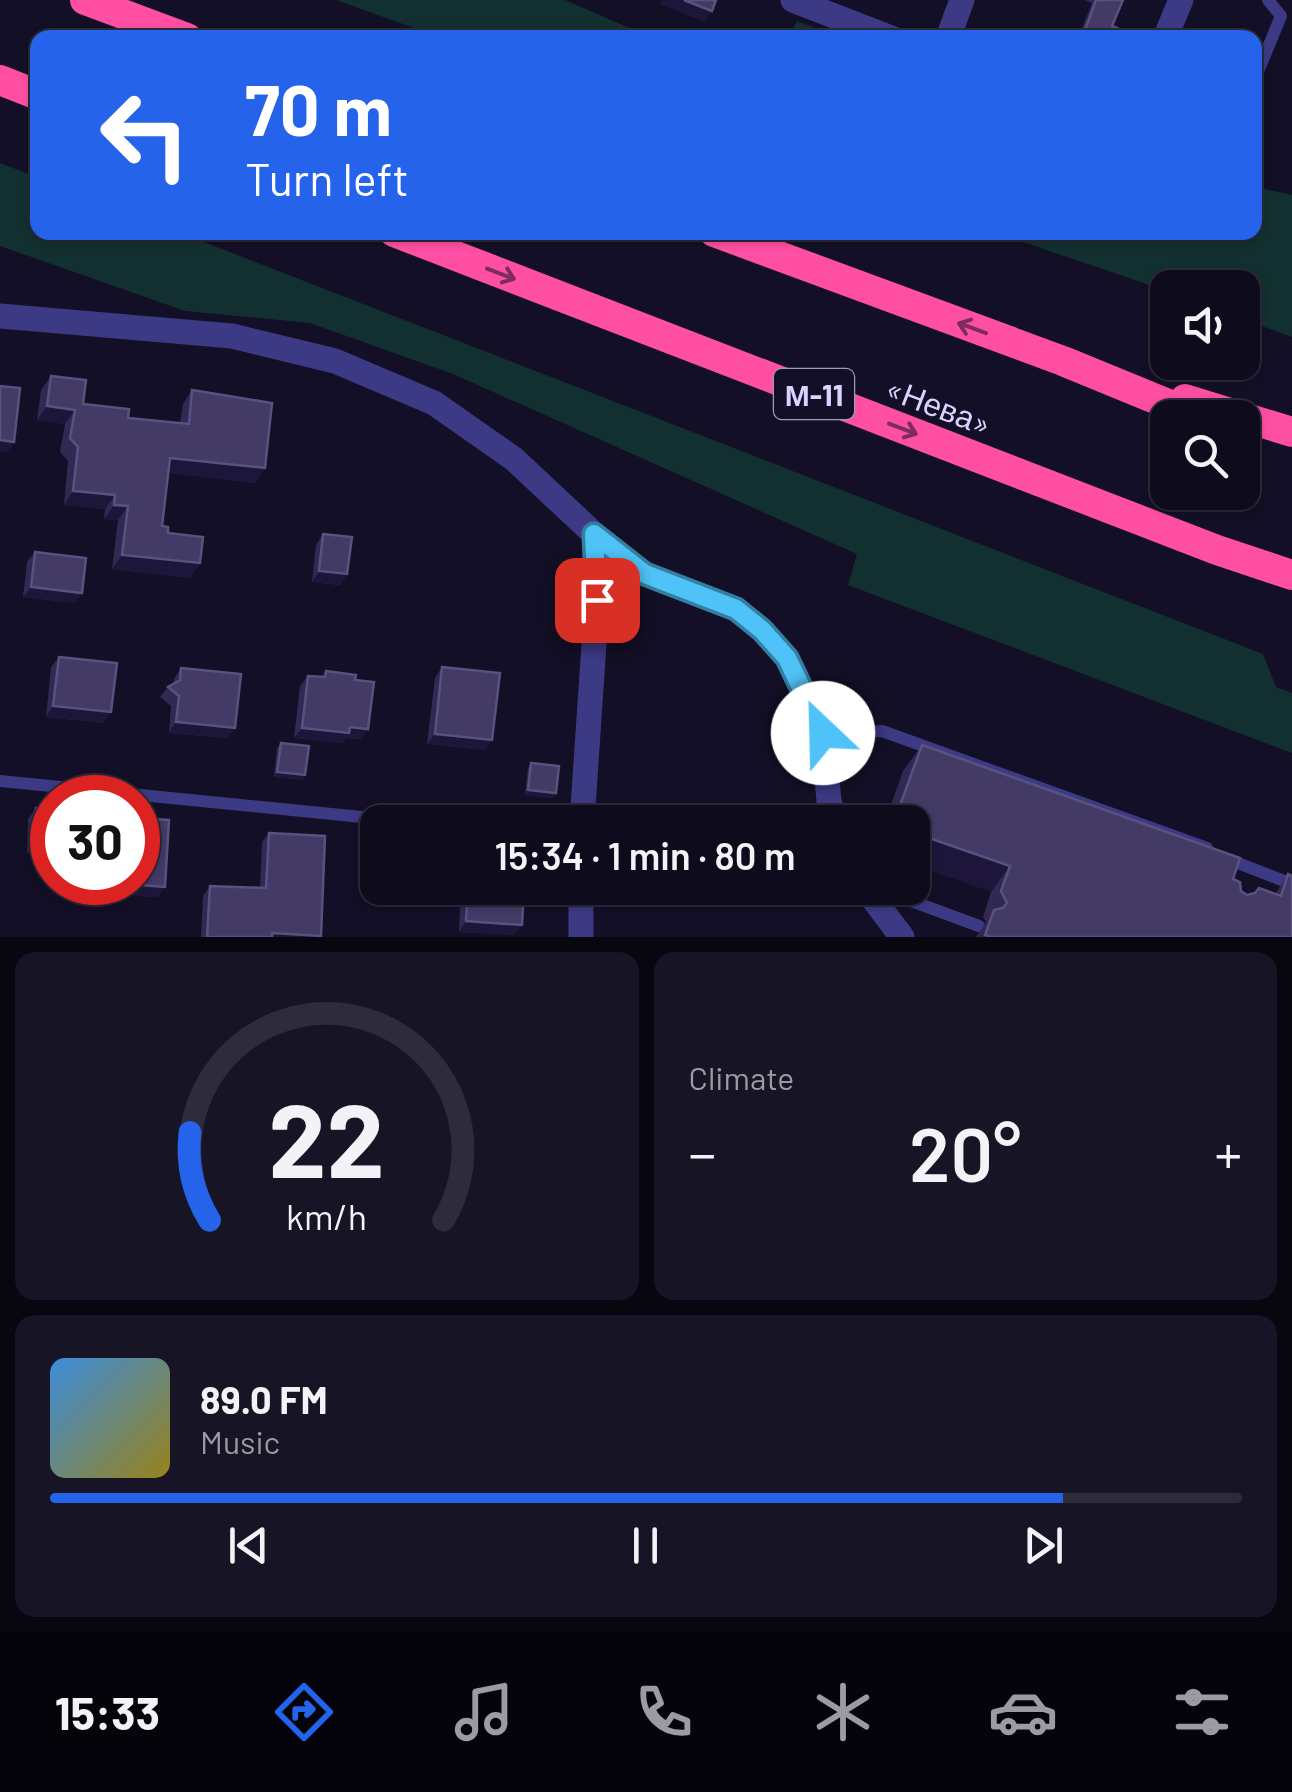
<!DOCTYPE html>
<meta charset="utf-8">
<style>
body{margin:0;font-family:Barlow,sans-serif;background:#171425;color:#f1f3f6;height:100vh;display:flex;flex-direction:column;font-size:38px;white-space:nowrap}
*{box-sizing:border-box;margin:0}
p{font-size:32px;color:#9b9ba3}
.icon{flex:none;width:55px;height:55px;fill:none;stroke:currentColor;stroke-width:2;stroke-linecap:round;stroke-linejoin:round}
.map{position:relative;height:937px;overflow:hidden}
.panel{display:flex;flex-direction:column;gap:15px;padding:15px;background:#08060f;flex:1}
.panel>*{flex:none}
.banner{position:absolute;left:30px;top:30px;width:1232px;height:210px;border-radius:20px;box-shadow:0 2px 8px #0004,0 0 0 2px #2e2b3b;background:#2563eb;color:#fff;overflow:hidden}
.buttons{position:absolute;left:1150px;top:270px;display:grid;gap:20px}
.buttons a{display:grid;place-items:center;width:110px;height:110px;border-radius:20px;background:#0e0b1c;box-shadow:0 2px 8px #0004,0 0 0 2px #2e2b3b;font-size:50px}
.speed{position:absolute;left:30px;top:775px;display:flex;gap:20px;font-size:50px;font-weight:700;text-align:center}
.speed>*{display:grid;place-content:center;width:130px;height:130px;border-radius:50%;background:#0e0b1c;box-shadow:0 2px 8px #0004,0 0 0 2px #2e2b3b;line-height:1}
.speed .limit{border:15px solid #d22;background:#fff;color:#111}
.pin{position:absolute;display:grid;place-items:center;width:85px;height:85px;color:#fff;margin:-42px;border-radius:20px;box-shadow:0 5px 15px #0006}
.me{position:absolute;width:110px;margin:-55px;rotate:336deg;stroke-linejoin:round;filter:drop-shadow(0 0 8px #0008)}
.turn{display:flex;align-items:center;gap:35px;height:210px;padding:0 50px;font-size:45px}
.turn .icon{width:130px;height:130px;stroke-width:2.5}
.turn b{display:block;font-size:70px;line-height:85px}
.big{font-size:75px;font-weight:600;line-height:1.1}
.panel .widget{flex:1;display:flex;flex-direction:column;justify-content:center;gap:15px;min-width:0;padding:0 35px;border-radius:20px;background:#171425}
.panel .dial{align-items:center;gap:0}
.dial svg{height:260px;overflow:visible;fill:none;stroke:#2e2b3b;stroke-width:7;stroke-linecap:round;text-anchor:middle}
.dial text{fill:#f1f3f6;stroke:none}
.song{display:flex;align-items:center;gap:30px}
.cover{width:120px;height:120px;border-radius:15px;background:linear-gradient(135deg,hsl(210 70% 55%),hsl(50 70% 35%))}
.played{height:10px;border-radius:5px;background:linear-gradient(90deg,#2563eb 85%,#2e2b3b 85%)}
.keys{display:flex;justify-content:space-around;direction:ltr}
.heat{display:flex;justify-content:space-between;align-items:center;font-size:55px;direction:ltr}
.panel .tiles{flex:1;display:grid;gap:15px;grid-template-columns:1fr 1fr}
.widget:last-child{grid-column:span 2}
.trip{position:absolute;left:360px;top:805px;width:570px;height:100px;border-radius:20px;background:#0e0b1c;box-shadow:0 2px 8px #0004,0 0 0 2px #2e2b3b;font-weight:600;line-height:100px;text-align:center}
.dock{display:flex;height:160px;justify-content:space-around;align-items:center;background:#06040b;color:#9b9ba3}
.dock .icon{width:70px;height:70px}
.dock .selected{color:#2563eb}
.dock b{font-size:45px;color:#f1f3f6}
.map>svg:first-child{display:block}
</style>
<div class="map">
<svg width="1292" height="937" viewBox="0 0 1292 937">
<rect width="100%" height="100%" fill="#130f26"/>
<!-- green -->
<g fill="#12302f">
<polygon points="336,0 565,0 650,37 439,37"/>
<polygon points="797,21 840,37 789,37"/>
<polygon points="0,163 37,177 38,232 181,233 1263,654 1276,687 1292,693 1292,753 848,585 857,554 453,374 310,323 185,311 0,246"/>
<polygon points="1255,187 1292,195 1292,337 1243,319 1242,288 1168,288 1167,291 997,233 1255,232"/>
</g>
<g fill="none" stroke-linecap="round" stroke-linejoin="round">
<!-- lane -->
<g stroke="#3d3a85" stroke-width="12">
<polyline points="1255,79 1281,16 1268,0"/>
<polyline points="823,733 882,731 1207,848"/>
<polyline points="0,781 412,822"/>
<polyline points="1225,858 1292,884"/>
<polyline points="876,888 979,926"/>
</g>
<!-- street -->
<g stroke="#3d3a85" stroke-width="25">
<polyline points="793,0 891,38"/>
<polyline points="948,38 962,0"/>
<polyline points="1165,38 1181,0"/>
<polyline points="0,316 232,336 335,361 434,403 514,459 594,534 645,574 736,609 762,630 787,658 823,733 829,801 836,822"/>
<polyline points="582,822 597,600 594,534"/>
<polyline points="865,888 902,937"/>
<polyline points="581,937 581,888"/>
</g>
<!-- highway -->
<g stroke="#ff4fa3" stroke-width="30">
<polyline points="85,0 187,38"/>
<polyline points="0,80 38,95"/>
<polyline points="394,232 1217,550 1292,575"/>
<polyline points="714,232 1063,361 1202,418"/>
<polyline points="1185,399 1292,432"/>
</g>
</g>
<!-- wall -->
<g fill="#312854">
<polygon points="1084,0 1123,0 1112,26 1115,38 1078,38 1092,3"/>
<polygon points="51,376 83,404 128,418 180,423 183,404 192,390 265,468 255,483 169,473 162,526 200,563 190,578 112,569 118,520 104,519 105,509 64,505 68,461 60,452 65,424 37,420 41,390"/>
<polygon points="323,534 347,574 340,585 312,582 316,545"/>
<polygon points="35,552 75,603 23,597 27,562"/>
<polygon points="59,657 104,723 46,717 51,667"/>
<polygon points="442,667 485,750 427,744 435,678"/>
<polygon points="181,668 228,738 169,733 171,706 160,697 168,687 174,683 174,679"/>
<polygon points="326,671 355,680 368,729 361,739 346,738 342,743 294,738 300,686 308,676 322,677"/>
<polygon points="281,743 305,775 302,780 274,777 277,748"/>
<polygon points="922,745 1233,879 1241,891 1247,895 1275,894 1288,874 1292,937 976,937 986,922 983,917 991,892 912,822 885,822 903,771"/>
<polygon points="531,763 556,793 552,798 525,795 528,768"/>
<polygon points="36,808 52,854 27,853 28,819"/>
<polygon points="269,833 320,937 201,937 203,896 210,886 260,888 262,842"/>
<polygon points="120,882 138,882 158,897 119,895"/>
<polygon points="461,888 524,888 522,925 514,935 459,932"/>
</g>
<!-- shaded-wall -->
<g fill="#1d163a">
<polygon points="663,0 684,0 712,11 704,22 660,4"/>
<polygon points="47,406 75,410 65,424 37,420"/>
<polygon points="0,440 14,442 7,453 0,452"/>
<polygon points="170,458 265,468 255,483 160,472"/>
<polygon points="73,491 115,495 105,509 64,505"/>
<polygon points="114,505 128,506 118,520 104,519"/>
<polygon points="122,555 200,563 190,578 112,569"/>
<polygon points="319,571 347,574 340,585 312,582"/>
<polygon points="31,587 82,593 75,603 23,597"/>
<polygon points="53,706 111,712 104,723 46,717"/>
<polygon points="176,722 235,728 228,738 169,733"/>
<polygon points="350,727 368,729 361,739 346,738 342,743 294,738 302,728"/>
<polygon points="435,734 492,740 485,750 427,744"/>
<polygon points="277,772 305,775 302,780 274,777"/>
<polygon points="528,790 556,793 552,798 525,795"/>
<polygon points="912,832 1010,866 991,892 912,864"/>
<polygon points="34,842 52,843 52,854 27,853"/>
<polygon points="127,884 165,887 158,897 119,895"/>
<polygon points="466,921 522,925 514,935 459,932"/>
<polygon points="272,933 321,936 320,937 270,937"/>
</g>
<!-- building -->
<g fill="#433a66" stroke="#5a527e" stroke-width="2.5">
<polygon points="684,0 716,0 712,11"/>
<polygon points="1096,0 1123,0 1112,26 1119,29 1115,38 1082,38"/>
<polygon points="51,376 86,380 83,404 129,409 128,418 189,424 192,390 272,403 265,468 170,458 162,526 168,527 168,533 203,537 200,563 122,555 128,506 114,505 115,495 73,491 78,447 70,438 75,410 47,406"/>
<polygon points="0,386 20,388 14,442 0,440"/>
<polygon points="323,534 352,537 347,574 319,571"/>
<polygon points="35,552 86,558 82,593 31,587"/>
<polygon points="59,657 117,663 111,712 53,706"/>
<polygon points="442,667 500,673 492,740 435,734"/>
<polygon points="181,668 241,674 235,728 176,722 179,696 168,687 180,680"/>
<polygon points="326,671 356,675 355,680 374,682 368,729 350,727 349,733 302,728 308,676 325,677"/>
<polygon points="281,743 309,746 305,775 277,772"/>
<polygon points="922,745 1240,858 1233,879 1240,882 1241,891 1247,895 1255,893 1259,888 1281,896 1288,874 1292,876 1292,937 991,937 985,935 994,910 1003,908 1007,903 1001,891 1010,866 912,832 912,822 894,822"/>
<polygon points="531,763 559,766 556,793 528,790"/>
<polygon points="36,808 52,809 52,843 34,842"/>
<polygon points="138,818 169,820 165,887 127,884 127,882 138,882"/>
<polygon points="269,833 325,836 321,936 272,933 272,937 207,937 210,886 266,888"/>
<polygon points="468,888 524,888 522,925 466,921"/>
</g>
<!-- one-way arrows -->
<defs><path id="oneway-shaft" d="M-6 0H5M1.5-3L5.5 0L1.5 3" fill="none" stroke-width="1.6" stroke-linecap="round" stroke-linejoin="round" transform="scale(2.5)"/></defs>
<g stroke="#7d2c5e">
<use href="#oneway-shaft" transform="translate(501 274) rotate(21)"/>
<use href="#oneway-shaft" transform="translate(972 328) rotate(-160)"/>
<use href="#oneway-shaft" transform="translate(903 429) rotate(21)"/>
</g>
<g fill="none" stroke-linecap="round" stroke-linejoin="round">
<!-- route casing -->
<g stroke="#337fa1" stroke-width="25">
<polyline id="route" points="597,600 594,534 645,574 736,609 762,630 787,658 823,733"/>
</g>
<!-- route -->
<use href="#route" stroke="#4fc3f7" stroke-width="18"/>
</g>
<g text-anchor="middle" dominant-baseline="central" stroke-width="10" stroke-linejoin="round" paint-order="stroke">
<!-- shield labels -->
<rect fill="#130f26" stroke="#9e99be" stroke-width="2.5" x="774" y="369" width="80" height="50" rx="8"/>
<g font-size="30" font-weight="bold" fill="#d9d4ff">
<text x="814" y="394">М-11</text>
</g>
<!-- street labels -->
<g font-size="32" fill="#d9d4ff" stroke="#130f26">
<text transform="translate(939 405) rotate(21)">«Нева»</text>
</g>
</g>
</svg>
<div class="buttons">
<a><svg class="icon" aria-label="sound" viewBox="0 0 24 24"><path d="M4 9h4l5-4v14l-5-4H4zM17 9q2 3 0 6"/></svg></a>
<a><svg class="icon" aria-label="search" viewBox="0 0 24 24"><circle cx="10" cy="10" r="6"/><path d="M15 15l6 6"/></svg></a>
</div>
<div class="speed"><div class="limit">30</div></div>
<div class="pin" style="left:597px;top:600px;background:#d93025"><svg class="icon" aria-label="arrive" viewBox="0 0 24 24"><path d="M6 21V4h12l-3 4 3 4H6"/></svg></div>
<svg class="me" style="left:823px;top:733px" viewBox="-20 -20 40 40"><circle r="19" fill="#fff"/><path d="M0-13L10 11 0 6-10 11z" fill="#4fc3f7"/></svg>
<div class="trip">15:34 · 1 min · 80 m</div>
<div class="banner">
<div class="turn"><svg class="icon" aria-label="left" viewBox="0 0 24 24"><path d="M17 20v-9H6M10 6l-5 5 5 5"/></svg><div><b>70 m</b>Turn left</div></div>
</div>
</div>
<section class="panel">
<div class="tiles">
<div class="widget dial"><svg viewBox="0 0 100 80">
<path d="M14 69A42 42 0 1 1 86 69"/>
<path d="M14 69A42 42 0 0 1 8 42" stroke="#2563eb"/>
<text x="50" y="56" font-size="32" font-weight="700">22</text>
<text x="50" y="72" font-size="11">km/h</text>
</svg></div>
<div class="widget"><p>Climate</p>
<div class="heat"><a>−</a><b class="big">20°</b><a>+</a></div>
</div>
<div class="widget">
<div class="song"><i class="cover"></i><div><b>89.0 FM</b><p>Music</p></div></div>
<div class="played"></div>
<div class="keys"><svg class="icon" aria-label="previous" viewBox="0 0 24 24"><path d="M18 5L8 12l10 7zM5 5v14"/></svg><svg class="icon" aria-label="pause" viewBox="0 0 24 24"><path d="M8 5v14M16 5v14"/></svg><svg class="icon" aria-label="next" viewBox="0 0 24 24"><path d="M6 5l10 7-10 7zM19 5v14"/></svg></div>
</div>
</div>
</section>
<nav class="dock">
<b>15:33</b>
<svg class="icon selected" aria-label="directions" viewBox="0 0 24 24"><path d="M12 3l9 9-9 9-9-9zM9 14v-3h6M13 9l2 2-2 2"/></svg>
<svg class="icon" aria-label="music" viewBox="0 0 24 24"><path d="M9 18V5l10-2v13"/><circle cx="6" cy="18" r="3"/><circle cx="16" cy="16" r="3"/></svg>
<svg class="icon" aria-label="phone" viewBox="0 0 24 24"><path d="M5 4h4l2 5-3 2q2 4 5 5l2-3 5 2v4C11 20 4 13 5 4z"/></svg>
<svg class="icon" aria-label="climate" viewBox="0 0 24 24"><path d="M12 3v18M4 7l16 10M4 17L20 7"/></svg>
<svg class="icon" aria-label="car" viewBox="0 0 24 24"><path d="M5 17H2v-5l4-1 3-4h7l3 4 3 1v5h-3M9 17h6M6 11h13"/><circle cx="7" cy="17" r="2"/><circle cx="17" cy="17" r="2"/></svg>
<svg class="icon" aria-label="filters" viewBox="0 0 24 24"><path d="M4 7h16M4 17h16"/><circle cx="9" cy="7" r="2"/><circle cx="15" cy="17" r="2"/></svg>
</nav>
